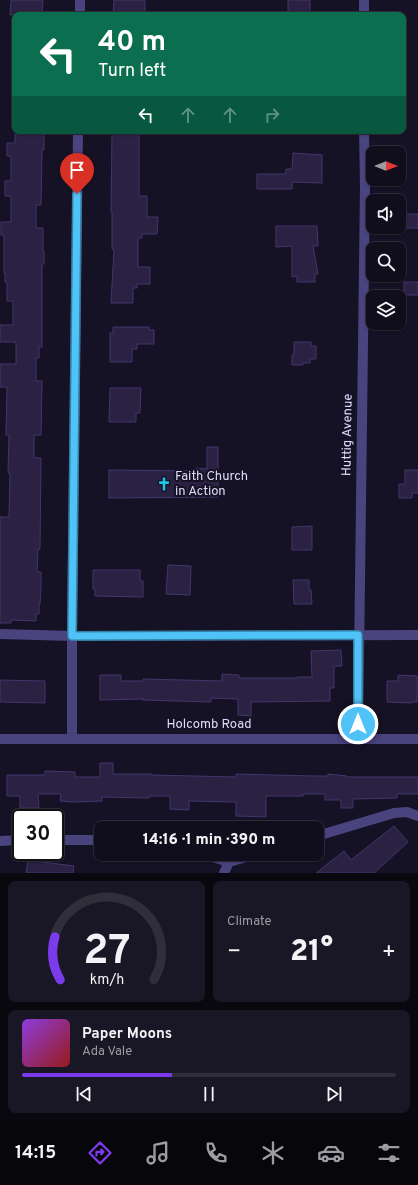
<!DOCTYPE html>
<meta charset="utf-8">
<style>
body{margin:0;font-family:Overpass,sans-serif;background:#191725;color:#f1f3f6;height:100vh;display:flex;flex-direction:column;font-size:15px;white-space:nowrap}
*{box-sizing:border-box;margin:0}
p{font-size:13px;color:#9c9ca3}
.icon{flex:none;width:22px;height:22px;fill:none;stroke:currentColor;stroke-width:2;stroke-linecap:round;stroke-linejoin:round}
.map{position:relative;height:873px;overflow:hidden}
.details{display:flex;flex-direction:column;gap:8px;padding:8px;background:#09080f;flex:1}
.details>*{flex:none}
.banner{position:absolute;left:12px;top:12px;width:394px;height:122px;border-radius:8px;box-shadow:0 1px 3px #0004,0 0 0 1px #302e3b;background:#0b6e4f;color:#fff;overflow:hidden}
.needle{width:26px;rotate:90deg}
.buttons{position:absolute;left:366px;top:146px;display:grid;gap:8px}
.buttons a{display:grid;place-items:center;width:40px;height:40px;border-radius:8px;background:#100e1c;box-shadow:0 1px 3px #0004,0 0 0 1px #302e3b;font-size:20px}
.speed{position:absolute;left:12px;top:809px;display:flex;gap:8px;font-size:20px;font-weight:700;text-align:center}
.speed>*{display:grid;place-content:center;width:52px;height:52px;border-radius:50%;background:#100e1c;box-shadow:0 1px 3px #0004,0 0 0 1px #302e3b;line-height:1}
.speed .limit{border:2px solid #111;border-radius:6px;background:#fff;color:#111}
.pin{position:absolute;display:grid;place-items:center;width:34px;height:34px;color:#fff;margin:-41px -17px;border-radius:50% 50% 50% 0;rotate:-45deg;box-shadow:0 0 4px #0007}
.pin .icon{rotate:45deg}
.me{position:absolute;width:44px;margin:-22px;rotate:0deg;stroke-linejoin:round;filter:drop-shadow(0 0 3px #0008)}
.turn{display:flex;align-items:center;gap:14px;height:84px;padding:0 20px;font-size:18px}
.turn .icon{width:52px;height:52px;stroke-width:2.5}
.turn b{display:block;font-size:28px;line-height:34px}
.lanes{display:flex;align-items:center;height:38px;padding:0 20px;background:#0003;justify-content:center;gap:20px;direction:ltr}
.lanes .off{opacity:.35}
.big{font-size:30px;font-weight:800;line-height:1.1}
.details .card{flex:1;display:flex;flex-direction:column;justify-content:center;gap:6px;min-width:0;padding:0 14px;border-radius:8px;background:#191725}
.details .dial{align-items:center;gap:0}
.dial svg{height:104px;overflow:visible;fill:none;stroke:#302e3b;stroke-width:7;stroke-linecap:round;text-anchor:middle}
.dial text{fill:#f1f3f6;stroke:none}
.song{display:flex;align-items:center;gap:12px}
.cover{width:48px;height:48px;border-radius:6px;background:linear-gradient(135deg,hsl(270 70% 55%),hsl(0 70% 35%))}
.played{height:4px;border-radius:2px;background:linear-gradient(90deg,#7c3aed 40%,#302e3b 40%)}
.keys{display:flex;justify-content:space-around;direction:ltr}
.heat{display:flex;justify-content:space-between;align-items:center;font-size:22px;direction:ltr}
.details .tiles{flex:1;display:grid;gap:8px;grid-template-columns:1fr 1fr}
.card:last-child{grid-column:span 2}
.trip{position:absolute;left:94px;top:821px;width:230px;height:40px;border-radius:8px;background:#100e1c;box-shadow:0 1px 3px #0004,0 0 0 1px #302e3b;font-weight:800;line-height:40px;text-align:center}
.tab-bar{display:flex;height:64px;justify-content:space-around;align-items:center;background:#06060b;color:#9c9ca3}
.tab-bar .icon{width:28px;height:28px}
.tab-bar .active{color:#7c3aed}
.tab-bar b{font-size:18px;color:#f1f3f6}
.map>svg:first-child{display:block}
</style>
<div class="map">
<svg width="418" height="873" viewBox="0 0 418 873">
<rect width="100%" height="100%" fill="#161225"/>
<!-- building -->
<g fill="#2a2143" stroke="#43366c">
<polygon points="11,0 43,0 42,15 10,15"/>
<polygon points="114,0 145,0 145,15 113,15"/>
<rect x="288" y="0" width="22" height="15"/>
<polygon points="18,131 44,131 44,150 42,150 41,205 36,205 36,228 43,228 43,251 44,251 44,264 42,264 42,347 39,347 39,358 36,358 36,381 42,381 41,435 34,435 34,458 41,458 40,549 38,549 37,572 41,572 41,590 40,604 39,604 39,614 36,614 36,621 11,620 11,623 0,623 0,517 9,517 10,473 8,473 9,435 6,435 7,387 0,387 0,364 16,364 16,342 0,342 0,325 13,325 13,301 7,301 7,282 5,282 5,273 4,273 4,235 1,235 1,222 11,222 11,196 5,196 5,181 11,181 11,156 7,156 7,143 15,143 15,134 18,134"/>
<polygon points="112,133 139,133 139,196 147,196 147,217 158,217 157,234 142,234 142,238 138,238 138,267 150,267 150,284 137,284 137,288 133,288 133,303 111,303 114,249 112,249 112,212 111,212"/>
<polygon points="293,153 322,155 322,183 292,182 292,189 257,189 257,174 286,174 286,169 292,169"/>
<rect x="406" y="214" width="12" height="14"/>
<polygon points="276,226 317,226 318,246 313,246 318,274 315,274 315,282 297,282 297,276 292,277 292,246 276,247"/>
<rect x="404" y="282" width="14" height="13"/>
<polygon points="113,327 149,327 149,330 154,330 154,344 137,344 137,349 132,349 132,362 110,362 110,333 113,333"/>
<polygon points="294,342 311,342 311,346 316,346 316,359 310,359 310,363 303,363 303,365 292,365 292,355 294,355"/>
<polygon points="110,388 141,388 140,413 136,413 136,422 109,422"/>
<polygon points="207,447 218,447 218,497 109,498 109,470 196,471 196,468 207,469"/>
<polygon points="405,470 418,470 418,493 412,493 412,498 399,498 399,484 405,484"/>
<polygon points="312,526 312,550 292,550 292,527"/>
<polygon points="168,565 191,566 190,595 166,594"/>
<polygon points="93,570 140,570 140,581 143,581 143,597 95,596 95,589 93,589"/>
<polygon points="293,580 309,580 309,590 311,590 312,604 294,604"/>
<polygon points="341,650 342,666 334,666 334,688 330,688 330,701 251,702 251,716 238,715 238,699 211,698 211,702 143,700 143,699 100,700 100,675 121,675 121,681 143,681 143,679 222,681 222,674 239,675 239,678 297,678 297,677 312,677 311,651"/>
<polygon points="398,675 417,676 417,702 411,702 411,703 387,702 387,681 398,681"/>
<polygon points="0,680 45,681 45,703 0,702"/>
<polygon points="100,763 113,763 113,774 152,774 152,775 236,777 236,774 314,776 328,776 328,774 347,776 347,777 418,777 418,794 397,794 397,798 353,799 353,808 341,808 341,800 325,800 325,794 303,794 303,796 266,796 266,817 236,816 236,802 189,801 189,810 170,809 170,796 149,796 149,798 102,797 102,801 73,802 60,801 61,794 38,794 39,808 20,808 20,796 7,796 7,775 45,775 45,771 75,772 75,777 100,777"/>
<polygon points="394,826 408,842 374,873 316,873 344,851 351,860"/>
<polygon points="29,853 43,855 42,862 74,866 73,873 26,873"/>
</g>
<g fill="none" stroke-linecap="round" stroke-linejoin="round">
<!-- minor -->
<g stroke="#49437e" stroke-width="10">
<polyline points="80,15 80,0"/>
<polyline points="364,15 364,0"/>
<polyline points="0,634 72,636 418,635"/>
<polyline points="72,738 72,636 78,131"/>
<polyline points="0,739 418,739"/>
<polyline points="358,739 365,186 364,131"/>
<polyline points="317,836 394,813 407,812 418,816"/>
<polyline points="55,840 101,840"/>
<polyline points="0,841 21,840"/>
<polyline points="203,854 229,862"/>
<polyline points="224,873 229,862 256,854"/>
</g>
</g>
<g fill="none" stroke-linecap="round" stroke-linejoin="round">
<!-- route casing -->
<g stroke="#337fa1" stroke-width="10">
<polyline id="route" points="77,194 72,636 358,635 358,724"/>
</g>
<!-- route -->
<use href="#route" stroke="#4fc3f7" stroke-width="7"/>
</g>
<!-- icons -->
<defs>
<g id="church-bare" transform="scale(1.08)"><path d="M-1.2-6h2.4v3.5h3.3v2.4h-3.3V6h-2.4V-.1h-3.3v-2.4h3.3Z" fill="#1fc4e2" stroke="#161225" stroke-width="2.5" paint-order="stroke"/></g>
</defs>
<g fill-rule="evenodd">
<use href="#church-bare" x="164" y="484"/>
</g>
<g text-anchor="middle" dominant-baseline="central" stroke-width="4" stroke-linejoin="round" paint-order="stroke">
<!-- street labels -->
<g font-size="13" fill="#e0dbfa" stroke="#161225">
<text transform="translate(348 435) rotate(-89)">Huttig Avenue</text>
<text x="209" y="725">Holcomb Road</text>
</g>
<!-- poi labels -->
<g font-size="13" fill="#e0dbfa" stroke="#161225" text-anchor="start">
<text x="175" y="477">Faith Church<tspan x="175" dy="15">in Action</tspan></text>
</g>
</g>
</svg>
<div class="buttons">
<a><svg class="needle" viewBox="-14 -14 28 28"><path d="M0-13l5 13h-10z" fill="#e53935"/><path d="M0 13l5-13h-10z" fill="#9c9ca3"/></svg></a>
<a><svg class="icon" aria-label="sound" viewBox="0 0 24 24"><path d="M4 9h4l5-4v14l-5-4H4zM17 9q2 3 0 6"/></svg></a>
<a><svg class="icon" aria-label="search" viewBox="0 0 24 24"><circle cx="10" cy="10" r="6"/><path d="M15 15l6 6"/></svg></a>
<a><svg class="icon" aria-label="layers" viewBox="0 0 24 24"><path d="M12 4l9 5-9 5-9-5zM3 14l9 5 9-5"/></svg></a>
</div>
<div class="speed"><div class="limit">30</div></div>
<div class="pin" style="left:77px;top:194px;background:#d93025"><svg class="icon" aria-label="arrive" viewBox="0 0 24 24"><path d="M6 21V4h12l-3 4 3 4H6"/></svg></div>
<svg class="me" style="left:358px;top:724px" viewBox="-20 -20 40 40"><circle r="17" fill="#4fc3f7" stroke="#fff" stroke-width="3"/><path d="M0-11L8 9 0 5-8 9z" fill="#fff"/></svg>
<div class="trip">14:16 · 1 min · 390 m</div>
<div class="banner">
<div class="turn"><svg class="icon" aria-label="left" viewBox="0 0 24 24"><path d="M17 20v-9H6M10 6l-5 5 5 5"/></svg><div><b>40 m</b>Turn left</div></div>
<div class="lanes"><svg class="icon" aria-label="left" viewBox="0 0 24 24"><path d="M17 20v-9H6M10 6l-5 5 5 5"/></svg><svg class="icon off" aria-label="ahead" viewBox="0 0 24 24"><path d="M12 20V5M6 11l6-6 6 6"/></svg><svg class="icon off" aria-label="ahead" viewBox="0 0 24 24"><path d="M12 20V5M6 11l6-6 6 6"/></svg><svg class="icon off" aria-label="right" viewBox="0 0 24 24"><path d="M7 20v-9h11M14 6l5 5-5 5"/></svg></div>
</div>
</div>
<section class="details">
<div class="tiles">
<div class="card dial"><svg viewBox="0 0 100 80">
<path d="M14 69A42 42 0 1 1 86 69"/>
<path d="M14 69A42 42 0 0 1 10 36" stroke="#7c3aed"/>
<text x="50" y="56" font-size="32" font-weight="700">27</text>
<text x="50" y="72" font-size="11">km/h</text>
</svg></div>
<div class="card"><p>Climate</p>
<div class="heat"><a>−</a><b class="big">21°</b><a>+</a></div>
</div>
<div class="card">
<div class="song"><i class="cover"></i><div><b>Paper Moons</b><p>Ada Vale</p></div></div>
<div class="played"></div>
<div class="keys"><svg class="icon" aria-label="previous" viewBox="0 0 24 24"><path d="M18 5L8 12l10 7zM5 5v14"/></svg><svg class="icon" aria-label="pause" viewBox="0 0 24 24"><path d="M8 5v14M16 5v14"/></svg><svg class="icon" aria-label="next" viewBox="0 0 24 24"><path d="M6 5l10 7-10 7zM19 5v14"/></svg></div>
</div>
</div>
</section>
<nav class="tab-bar">
<b>14:15</b>
<svg class="icon active" aria-label="directions" viewBox="0 0 24 24"><path d="M12 3l9 9-9 9-9-9zM9 14v-3h6M13 9l2 2-2 2"/></svg>
<svg class="icon" aria-label="music" viewBox="0 0 24 24"><path d="M9 18V5l10-2v13"/><circle cx="6" cy="18" r="3"/><circle cx="16" cy="16" r="3"/></svg>
<svg class="icon" aria-label="phone" viewBox="0 0 24 24"><path d="M5 4h4l2 5-3 2q2 4 5 5l2-3 5 2v4C11 20 4 13 5 4z"/></svg>
<svg class="icon" aria-label="climate" viewBox="0 0 24 24"><path d="M12 3v18M4 7l16 10M4 17L20 7"/></svg>
<svg class="icon" aria-label="car" viewBox="0 0 24 24"><path d="M5 17H2v-5l4-1 3-4h7l3 4 3 1v5h-3M9 17h6M6 11h13"/><circle cx="7" cy="17" r="2"/><circle cx="17" cy="17" r="2"/></svg>
<svg class="icon" aria-label="filters" viewBox="0 0 24 24"><path d="M4 7h16M4 17h16"/><circle cx="9" cy="7" r="2"/><circle cx="15" cy="17" r="2"/></svg>
</nav>
